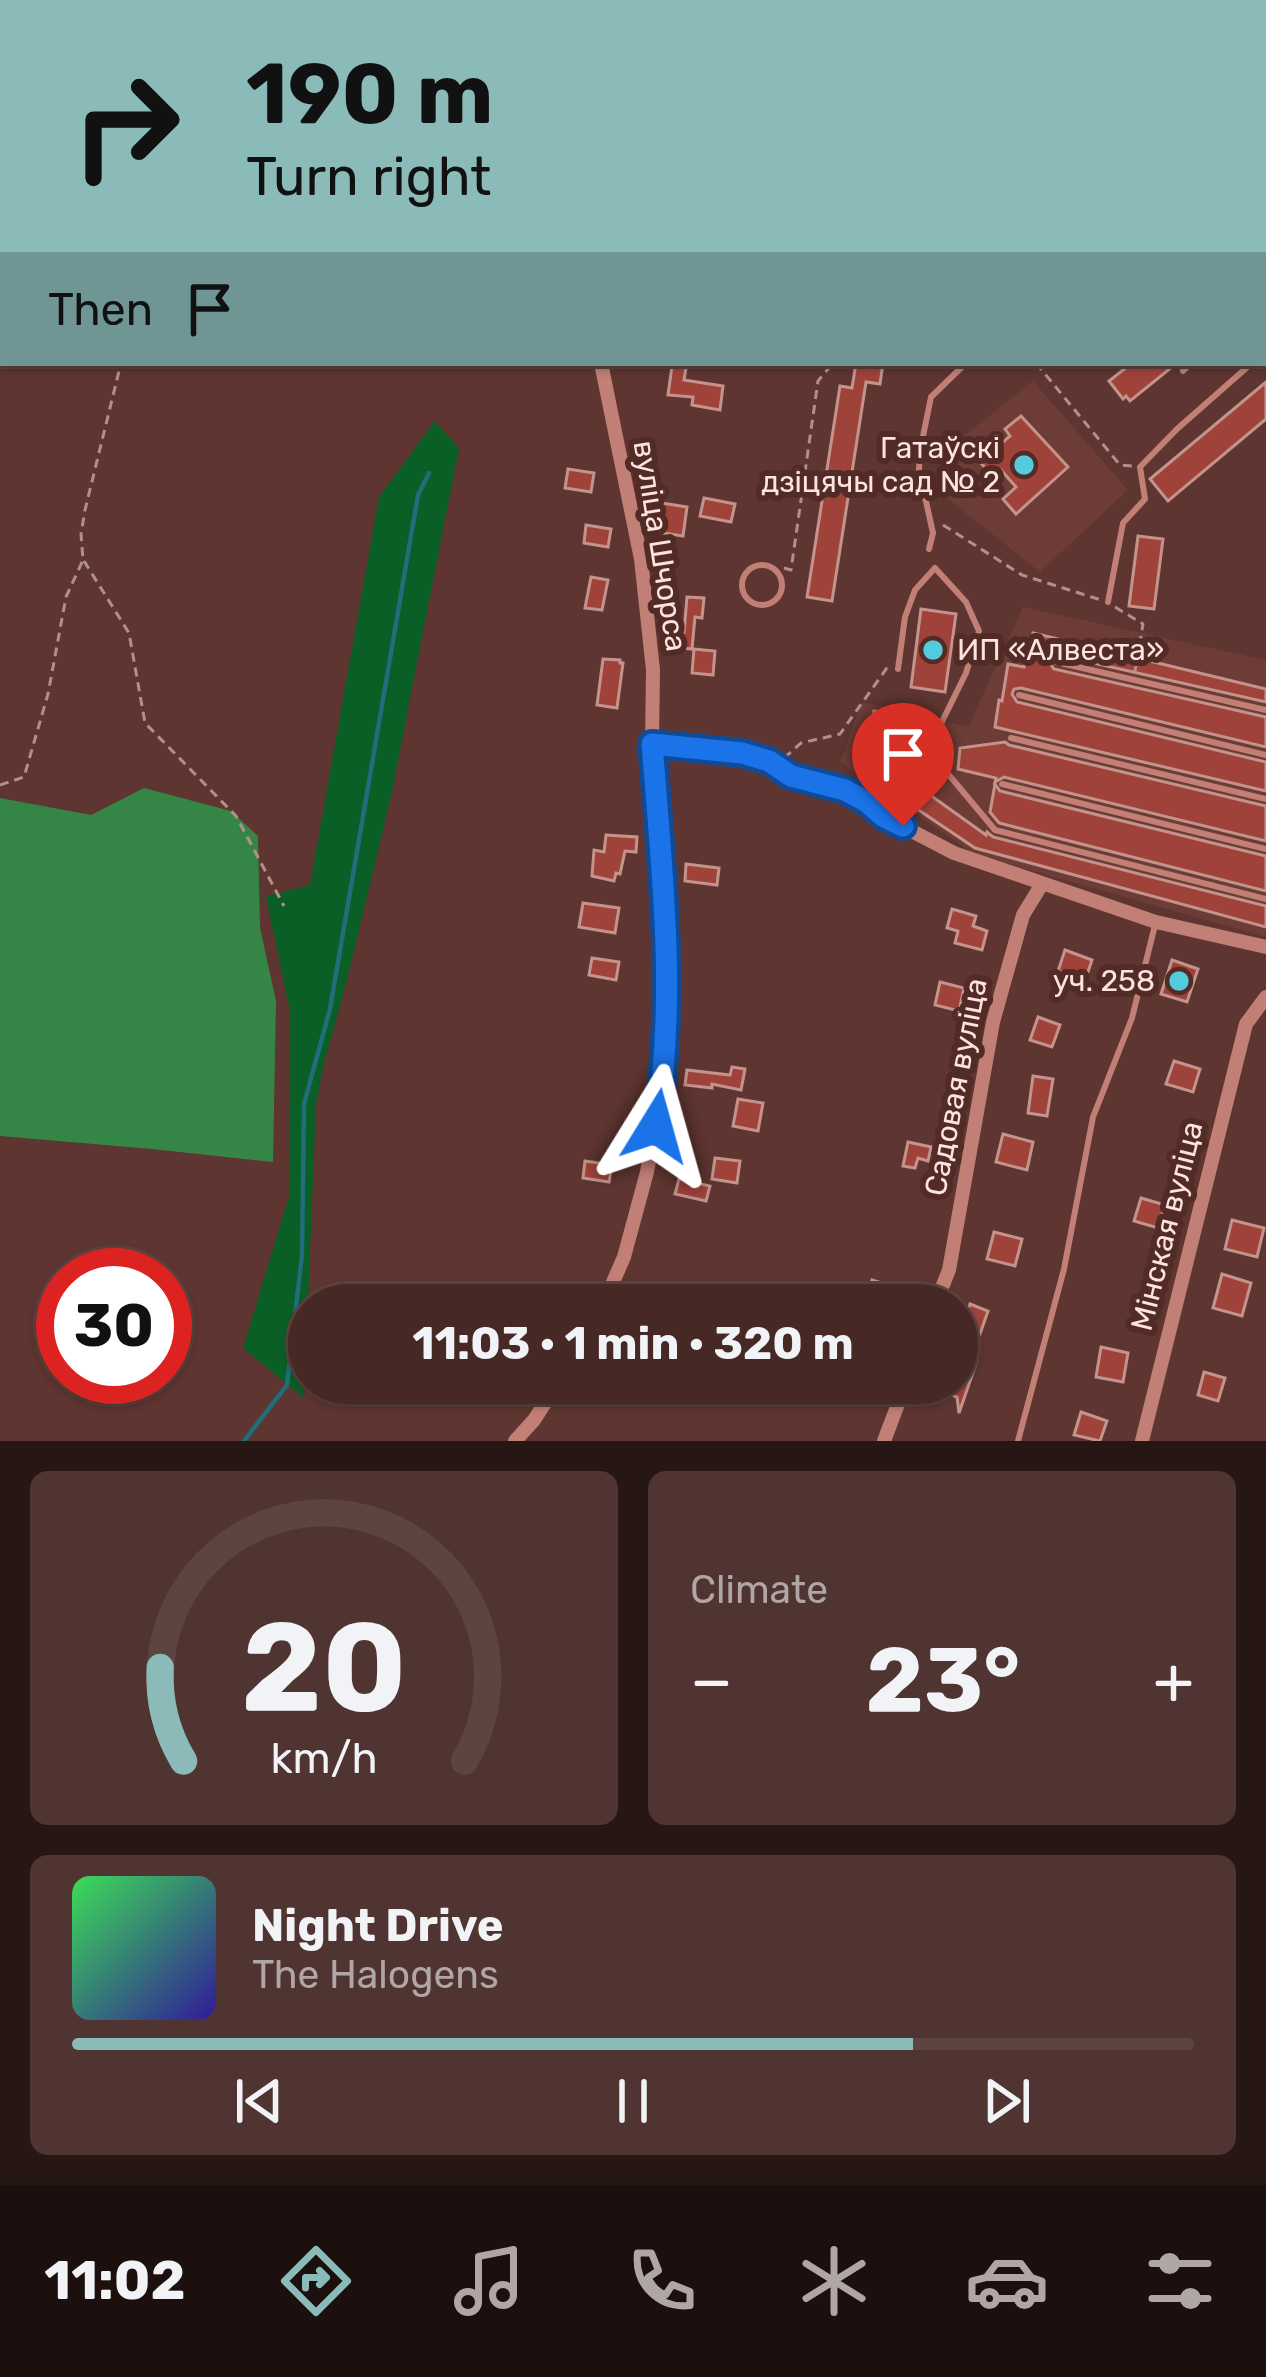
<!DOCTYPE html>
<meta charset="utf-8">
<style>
body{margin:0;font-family:Rubik,sans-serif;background:#503431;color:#f1f3f6;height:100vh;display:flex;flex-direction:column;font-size:45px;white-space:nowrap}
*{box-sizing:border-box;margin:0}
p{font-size:39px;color:#b0a6a6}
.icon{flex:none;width:66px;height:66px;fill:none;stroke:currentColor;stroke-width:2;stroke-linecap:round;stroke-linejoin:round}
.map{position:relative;height:1441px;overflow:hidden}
.side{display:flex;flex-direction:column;gap:30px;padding:30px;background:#261614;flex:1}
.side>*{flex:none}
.guide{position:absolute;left:0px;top:0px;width:1266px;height:366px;box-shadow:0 3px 9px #0004,0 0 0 3px #5e4441;background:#8bbbb9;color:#111;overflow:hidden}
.speed{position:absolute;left:36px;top:1248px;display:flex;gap:24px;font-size:60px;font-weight:700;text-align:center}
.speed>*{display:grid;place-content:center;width:156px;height:156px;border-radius:50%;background:#462824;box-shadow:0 3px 9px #0004,0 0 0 3px #5e4441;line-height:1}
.speed .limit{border:18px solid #d22;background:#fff;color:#111}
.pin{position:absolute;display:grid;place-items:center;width:102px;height:102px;color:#fff;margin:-123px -51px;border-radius:50% 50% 50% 0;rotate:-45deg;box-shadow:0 0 12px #0007}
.pin .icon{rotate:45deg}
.me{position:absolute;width:132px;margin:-66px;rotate:8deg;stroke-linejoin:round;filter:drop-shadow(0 0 9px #0008)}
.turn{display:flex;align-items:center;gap:42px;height:252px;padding:0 48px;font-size:54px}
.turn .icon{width:156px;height:156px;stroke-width:2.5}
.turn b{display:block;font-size:84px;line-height:102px}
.then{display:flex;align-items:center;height:114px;padding:0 48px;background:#0003;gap:24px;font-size:45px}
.big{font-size:90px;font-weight:700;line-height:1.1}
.side .card{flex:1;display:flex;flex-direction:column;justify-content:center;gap:18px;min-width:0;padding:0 42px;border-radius:18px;background:#503431}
.side .dial{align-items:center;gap:0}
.dial svg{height:312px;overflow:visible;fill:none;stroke:#5e4441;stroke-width:7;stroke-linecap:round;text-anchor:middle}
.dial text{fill:#f1f3f6;stroke:none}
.song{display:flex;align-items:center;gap:36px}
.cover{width:144px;height:144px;border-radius:18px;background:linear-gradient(135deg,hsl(130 70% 55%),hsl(250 70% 35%))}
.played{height:12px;border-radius:6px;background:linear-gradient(90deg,#8bbbb9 75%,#5e4441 75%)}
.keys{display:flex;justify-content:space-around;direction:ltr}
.heat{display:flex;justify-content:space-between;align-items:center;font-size:66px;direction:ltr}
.side .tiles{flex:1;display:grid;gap:30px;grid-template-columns:1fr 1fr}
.card:last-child{grid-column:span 2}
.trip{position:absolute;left:288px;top:1284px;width:690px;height:120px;border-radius:60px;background:#462824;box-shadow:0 3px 9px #0004,0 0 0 3px #5e4441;font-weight:700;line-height:120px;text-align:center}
.tab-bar{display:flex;height:192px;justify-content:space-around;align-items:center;background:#1c100e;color:#b0a6a6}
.tab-bar .icon{width:84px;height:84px}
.tab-bar .on{color:#8bbbb9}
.tab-bar b{font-size:54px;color:#f1f3f6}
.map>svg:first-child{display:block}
</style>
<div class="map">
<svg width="1266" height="1441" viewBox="0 0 1266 1441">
<rect width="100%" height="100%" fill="#5e3530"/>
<!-- built -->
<g fill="#6d3c36">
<polygon points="1033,381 1128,490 1040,572 943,495 950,447"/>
<polygon points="1023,607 1266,660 1266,937 976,855 840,762 862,702 968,727"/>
</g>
<!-- green -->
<polygon fill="#095f25" points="435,421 459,448 391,796 346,984 324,1063 316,1105 304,1398 243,1348 290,1193 289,1007 266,896 310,885 379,497"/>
<!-- forest -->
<polygon fill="#358646" points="144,788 231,811 258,836 260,928 276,1001 273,1162 152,1149 0,1136 0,798 91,815"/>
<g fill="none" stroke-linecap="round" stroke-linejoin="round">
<!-- stream -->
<polyline stroke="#1f6e79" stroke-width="4.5" points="244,1441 287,1385 302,1255 304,1104 330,1009 418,495 429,473"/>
</g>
<!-- building -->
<g fill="#9f433a" stroke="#c3938c" stroke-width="3">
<polygon points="856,363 883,363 880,384 866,382 832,601 807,597 840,386 852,388"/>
<polygon points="1132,363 1177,363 1130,401 1126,396 1123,399 1109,381"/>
<polygon points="672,366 686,368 684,380 723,386 720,410 692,405 693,397 668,395"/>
<polygon points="1266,382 1266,419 1168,501 1150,479"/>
<polygon points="1021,416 1068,467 1016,514 1003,499 1016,487 1001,470 994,477 980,462 1010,436 1005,429"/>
<polygon points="568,469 594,473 591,492 565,488"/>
<polygon points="704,498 735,504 731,522 700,516"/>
<polygon points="662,503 687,507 683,536 657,532"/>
<polygon points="586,525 611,529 608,547 584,543"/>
<polygon points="1138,536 1163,539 1154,609 1129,606"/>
<polygon points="591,577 608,580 602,610 585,608"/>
<polygon points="687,597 704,598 702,618 695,617 692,649 664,646 666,630 684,632"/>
<polygon points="921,609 956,614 945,692 911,687"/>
<polygon points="1033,633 1266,689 1266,702 1058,655 1051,656 1049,662 1054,669 1266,717 1266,747 1021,688 1014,689 1012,694 1017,702 1266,762 1266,791 995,727 999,700 1002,701 1008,664 1024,667"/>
<polygon points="694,649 715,651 713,675 692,673"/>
<polygon points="603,659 620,660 620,663 623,663 617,708 597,705"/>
<polygon points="874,711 923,719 919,747 870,739"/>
<polygon points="1005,742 1009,745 1266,806 1266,841 1004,777 995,782 996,778 958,769 960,748"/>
<polygon points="870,752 986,835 987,832 993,837 1266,906 1266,927 975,848 858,769"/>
<polygon points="995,784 1000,791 1266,856 1266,891 999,823 990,812"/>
<polygon points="606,835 637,837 636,852 625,851 620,874 616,873 614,881 592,876 594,850 604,852"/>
<polygon points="686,864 719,868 717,885 685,881"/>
<polygon points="583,903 619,908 615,933 579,927"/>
<polygon points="952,909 976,916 973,926 987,931 982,950 955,943 958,931 947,928"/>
<polygon points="1065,950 1092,960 1085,981 1058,971"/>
<polygon points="592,958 619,962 616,980 589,975"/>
<polygon points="1172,960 1198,969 1187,1002 1161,994"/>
<polygon points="940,982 964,988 959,1011 935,1005"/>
<polygon points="1038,1017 1060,1025 1052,1047 1030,1040"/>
<polygon points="1174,1061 1200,1069 1193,1092 1166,1084"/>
<polygon points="732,1067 745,1069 741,1090 712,1084 712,1088 685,1085 687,1070 730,1075"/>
<polygon points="1033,1076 1053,1079 1047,1116 1028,1113"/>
<polygon points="738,1099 763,1103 758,1131 733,1126"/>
<polygon points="1003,1134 1033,1142 1027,1170 996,1162"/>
<polygon points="908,1142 931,1147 928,1161 918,1158 915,1168 903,1166"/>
<polygon points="715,1158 740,1161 737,1183 712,1179"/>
<polygon points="585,1161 612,1165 609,1182 583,1178"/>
<polygon points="679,1179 710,1186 706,1201 675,1194"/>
<polygon points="1141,1198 1165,1205 1158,1228 1134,1221"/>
<polygon points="1232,1220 1264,1228 1257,1257 1225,1249"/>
<polygon points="994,1232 1022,1239 1015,1266 987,1259"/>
<polygon points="1222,1274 1251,1283 1242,1316 1213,1308"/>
<polygon points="872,1280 901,1289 896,1305 864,1305"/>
<polygon points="970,1304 988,1311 980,1334 962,1327"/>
<polygon points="1101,1347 1128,1353 1123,1382 1096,1377"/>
<polygon points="957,1354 977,1361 959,1413 957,1397 943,1392 946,1383 957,1383"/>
<polygon points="1204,1372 1225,1378 1218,1401 1198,1395"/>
<polygon points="1081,1412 1107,1421 1100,1441 1074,1435"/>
</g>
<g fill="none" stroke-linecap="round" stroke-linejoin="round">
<!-- path -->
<g stroke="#b1908c" stroke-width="3" stroke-dasharray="9 6" stroke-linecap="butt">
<polyline points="939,3 940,0"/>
<polyline points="1036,363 1120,465 1132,466"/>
<polyline points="943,525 1022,575 1101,600"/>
<polyline points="84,561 129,633 145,723 236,816 284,906"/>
<polyline points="784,568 791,570 818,381 833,363"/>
<polyline points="1115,607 1143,624 1135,671"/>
<polyline points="784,758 801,743 840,734 889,665"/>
<polyline points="0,785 24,777 48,694 66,597 83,560 81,534 85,510 121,363"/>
</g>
<!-- lane -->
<g stroke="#c17f76" stroke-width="6">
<polyline points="1239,0 1241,3"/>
<polyline points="1180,3 1183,0"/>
<polyline points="1263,29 1266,32"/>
<polyline points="1263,100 1266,97"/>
<polyline points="1263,233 1266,230"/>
<polyline points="1263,353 1266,351"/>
<polyline points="1183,371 1191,363"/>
<polyline points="929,549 933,533 919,470 920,451 931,397 966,363"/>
<circle cx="762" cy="585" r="20"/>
<polyline points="1108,602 1123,523 1145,499 1140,467 1177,429 1252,363"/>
<polyline points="1056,662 1266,710"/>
<polyline points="898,669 905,617 915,590 935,568 966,602 979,631 966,673 928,750 995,830 1266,899"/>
<polyline points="1019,695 1266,755"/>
<polyline points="1011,738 1266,799"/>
<polyline points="1002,784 1266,849"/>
<polyline points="1018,1441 1064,1269 1093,1117 1132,1018 1155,925"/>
</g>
<!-- street -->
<g stroke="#c17f76" stroke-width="14">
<polyline points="189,3 189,0"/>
<polyline points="566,3 566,0"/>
<polyline points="601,363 641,559 653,670 652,744 661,865 667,1004 664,1080 647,1172 624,1257 603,1305"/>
<polyline points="652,744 742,753 769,761 791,776 845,790 867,802 883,816 954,853 1156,922 1266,947"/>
<polyline points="935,1305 949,1270 993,1022 1023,915 1042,884"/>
<polyline points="515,1441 534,1420 558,1383"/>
<polyline points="884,1441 906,1383"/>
<polyline points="1142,1441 1246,1024 1266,997"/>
</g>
</g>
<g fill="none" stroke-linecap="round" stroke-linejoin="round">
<!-- route casing -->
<g stroke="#114b97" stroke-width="30">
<path id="route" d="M656 1126C677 1000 662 870 652 744L742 753 769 761 791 776 845 790 867 802 883 816 903 826"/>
</g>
<!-- route -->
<use href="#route" stroke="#1a73e8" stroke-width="21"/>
</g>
<!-- markers -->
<g fill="#53cbdb" stroke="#522b26" stroke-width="4.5">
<circle cx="1024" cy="465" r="12"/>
<circle cx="933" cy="650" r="12"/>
<circle cx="1179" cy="981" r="12"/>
</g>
<g text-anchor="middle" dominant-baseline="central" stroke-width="12" stroke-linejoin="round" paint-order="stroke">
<!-- poi labels -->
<g font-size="30" fill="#fde3df" stroke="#522b26" text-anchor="end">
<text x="1000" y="448">Гатаўскі<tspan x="1000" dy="34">дзіцячы сад № 2</tspan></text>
<text x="957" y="650" text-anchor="start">ИП «Алвеста»</text>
<text x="1155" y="981">уч. 258</text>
</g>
<!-- street labels -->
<g font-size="30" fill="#fde3df" stroke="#522b26">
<text transform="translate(660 546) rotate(81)">вуліца Шчорса</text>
<text transform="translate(956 1087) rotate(-79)">Садовая вуліца</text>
<text transform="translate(1167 1226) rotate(-76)">Мінская вуліца</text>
</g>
</g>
</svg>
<div class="speed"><div class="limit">30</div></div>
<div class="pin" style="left:903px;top:826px;background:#d93025"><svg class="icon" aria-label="arrive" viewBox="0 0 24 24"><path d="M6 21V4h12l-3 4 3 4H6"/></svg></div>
<svg class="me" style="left:656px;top:1126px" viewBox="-20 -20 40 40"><path d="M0-17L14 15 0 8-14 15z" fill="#1a73e8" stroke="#fff" stroke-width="4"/></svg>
<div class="trip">11:03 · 1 min · 320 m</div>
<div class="guide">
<div class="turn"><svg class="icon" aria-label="right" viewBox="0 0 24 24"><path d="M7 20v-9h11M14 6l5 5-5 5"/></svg><div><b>190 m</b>Turn right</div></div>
<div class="then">Then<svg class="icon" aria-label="arrive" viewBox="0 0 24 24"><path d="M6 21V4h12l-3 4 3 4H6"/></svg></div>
</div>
</div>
<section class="side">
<div class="tiles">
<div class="card dial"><svg viewBox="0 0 100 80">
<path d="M14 69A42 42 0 1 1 86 69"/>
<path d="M14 69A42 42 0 0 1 8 45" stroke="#8bbbb9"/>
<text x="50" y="56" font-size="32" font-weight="700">20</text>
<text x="50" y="72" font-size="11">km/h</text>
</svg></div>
<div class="card"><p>Climate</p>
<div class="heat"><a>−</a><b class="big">23°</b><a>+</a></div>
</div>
<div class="card">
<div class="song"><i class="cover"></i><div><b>Night Drive</b><p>The Halogens</p></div></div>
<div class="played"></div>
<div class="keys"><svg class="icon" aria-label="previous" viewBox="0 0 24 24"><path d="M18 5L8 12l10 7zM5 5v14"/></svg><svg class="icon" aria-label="pause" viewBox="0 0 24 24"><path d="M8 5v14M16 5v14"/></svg><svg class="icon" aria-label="next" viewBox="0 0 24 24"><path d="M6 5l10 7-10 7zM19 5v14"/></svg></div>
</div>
</div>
</section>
<nav class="tab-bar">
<b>11:02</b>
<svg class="icon on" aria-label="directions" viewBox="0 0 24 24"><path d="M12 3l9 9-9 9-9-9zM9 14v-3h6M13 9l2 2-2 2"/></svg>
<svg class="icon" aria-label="music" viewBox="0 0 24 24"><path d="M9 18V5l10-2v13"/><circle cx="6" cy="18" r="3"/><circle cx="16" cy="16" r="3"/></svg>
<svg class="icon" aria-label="phone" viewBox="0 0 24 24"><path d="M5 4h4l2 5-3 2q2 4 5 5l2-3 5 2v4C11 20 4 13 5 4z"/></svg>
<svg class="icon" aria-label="climate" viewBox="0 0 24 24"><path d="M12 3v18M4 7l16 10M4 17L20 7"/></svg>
<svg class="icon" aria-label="car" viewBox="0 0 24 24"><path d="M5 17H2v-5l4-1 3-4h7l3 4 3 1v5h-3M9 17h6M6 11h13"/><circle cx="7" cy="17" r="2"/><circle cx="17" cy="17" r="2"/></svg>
<svg class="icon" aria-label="filters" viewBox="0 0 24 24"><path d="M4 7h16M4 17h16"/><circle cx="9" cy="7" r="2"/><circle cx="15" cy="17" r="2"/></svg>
</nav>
